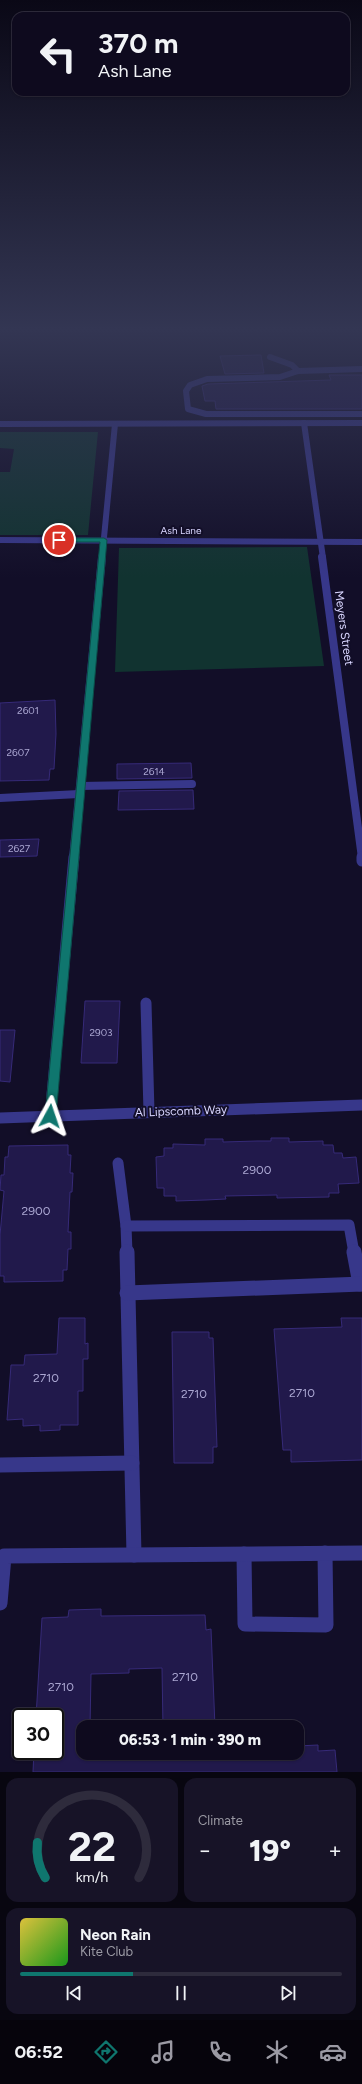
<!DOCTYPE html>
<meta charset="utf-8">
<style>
body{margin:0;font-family:Figtree,sans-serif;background:#171327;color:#f1f3f6;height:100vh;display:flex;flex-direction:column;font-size:15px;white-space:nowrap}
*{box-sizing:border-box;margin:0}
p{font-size:13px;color:#9b9aa4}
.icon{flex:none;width:22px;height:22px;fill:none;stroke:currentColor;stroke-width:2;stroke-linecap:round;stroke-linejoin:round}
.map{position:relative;height:1772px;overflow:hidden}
.sheet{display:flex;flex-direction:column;gap:6px;padding:6px;background:#080610;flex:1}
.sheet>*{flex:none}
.top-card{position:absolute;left:12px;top:12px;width:338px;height:84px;border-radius:12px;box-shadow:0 1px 3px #0004,0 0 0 1px #2e2b3c;background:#0e0a1e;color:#f1f3f6;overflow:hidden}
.speed{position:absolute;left:12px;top:1708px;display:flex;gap:8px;font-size:20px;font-weight:700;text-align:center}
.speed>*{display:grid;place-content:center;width:52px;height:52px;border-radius:50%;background:#0e0a1e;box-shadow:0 1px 3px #0004,0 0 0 1px #2e2b3c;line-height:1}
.speed .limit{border:2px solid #111;border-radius:6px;background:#fff;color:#111}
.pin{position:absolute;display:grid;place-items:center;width:34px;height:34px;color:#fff;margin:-17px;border:2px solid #fff;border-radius:50%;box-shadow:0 1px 4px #0007}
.me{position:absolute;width:44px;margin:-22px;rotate:5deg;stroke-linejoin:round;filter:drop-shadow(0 0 3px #0008)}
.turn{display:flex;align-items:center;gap:14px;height:84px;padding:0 20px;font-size:18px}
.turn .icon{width:52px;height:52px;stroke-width:2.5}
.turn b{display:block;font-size:28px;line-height:34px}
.big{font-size:30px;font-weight:800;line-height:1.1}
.sheet .tile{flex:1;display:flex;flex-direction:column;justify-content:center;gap:6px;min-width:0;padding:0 14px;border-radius:12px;background:#171327}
.sheet .dial{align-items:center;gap:0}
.dial svg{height:104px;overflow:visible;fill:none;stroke:#2e2b3c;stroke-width:7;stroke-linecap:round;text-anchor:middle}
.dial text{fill:#f1f3f6;stroke:none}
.song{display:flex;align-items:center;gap:12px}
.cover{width:48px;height:48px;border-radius:6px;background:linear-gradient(135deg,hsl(50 70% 55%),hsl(120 70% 35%))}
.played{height:4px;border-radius:2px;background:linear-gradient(90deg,#0f766e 35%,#2e2b3c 35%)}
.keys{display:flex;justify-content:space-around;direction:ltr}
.heat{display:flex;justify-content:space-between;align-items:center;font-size:22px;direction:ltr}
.sheet .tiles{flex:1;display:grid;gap:6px;grid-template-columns:1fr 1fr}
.tile:last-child{grid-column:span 2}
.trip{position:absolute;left:76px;top:1720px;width:228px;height:40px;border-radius:12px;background:#0e0a1e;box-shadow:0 1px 3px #0004,0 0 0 1px #2e2b3c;font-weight:800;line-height:40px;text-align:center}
.tab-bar{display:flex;height:64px;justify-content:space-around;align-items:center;background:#06040c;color:#9b9aa4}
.tab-bar .icon{width:28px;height:28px}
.tab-bar .active{color:#0f766e}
.tab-bar b{font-size:18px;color:#f1f3f6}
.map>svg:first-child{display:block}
</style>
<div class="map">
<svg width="362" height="1772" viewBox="0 0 362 1772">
<rect width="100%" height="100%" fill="#120e28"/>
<!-- green -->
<g fill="#113330">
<polygon points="0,432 98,432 88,535 0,535 0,472 10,472 14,449 0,448"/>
<polygon points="307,547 324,666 115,672 119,548"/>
</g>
<!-- building -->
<g fill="#21194b" stroke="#362a78">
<polygon points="261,355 264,373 225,374 220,356"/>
<polygon points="329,375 362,375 362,409 216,409 215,401 205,401 202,386 208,384 331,380"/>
<polygon points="55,700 56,734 54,769 50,769 49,780 0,781 0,703"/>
<polygon points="191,763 192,778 117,779 117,764"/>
<polygon points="193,790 194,809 118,810 119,791"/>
<polygon points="39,839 37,856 0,857 0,840"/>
<polygon points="85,1001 120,1001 117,1063 81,1063"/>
<polygon points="0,1030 15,1030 10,1082 0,1081"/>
<polygon points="271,1138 289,1138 289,1142 323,1141 323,1145 333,1145 334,1153 342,1153 343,1158 356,1157 359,1183 338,1184 339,1193 329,1193 329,1197 277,1198 277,1195 225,1196 226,1199 206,1200 176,1201 176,1196 164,1196 164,1188 157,1188 156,1157 164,1156 164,1148 173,1148 173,1144 205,1145 205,1139 223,1139 223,1142 257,1141 271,1141"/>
<polygon points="68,1145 68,1155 71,1155 70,1173 73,1173 72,1192 70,1192 68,1232 71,1232 71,1249 68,1249 67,1270 63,1270 63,1281 4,1282 4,1276 0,1276 0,1235 4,1191 0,1190 1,1175 4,1175 5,1157 8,1157 9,1146"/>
<polygon points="59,1318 85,1318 85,1344 88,1343 88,1359 83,1359 83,1391 78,1391 78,1425 60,1425 60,1430 40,1431 40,1425 23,1426 23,1419 7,1420 11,1365 24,1365 25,1355 57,1354"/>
<polygon points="341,1318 362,1318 362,1460 291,1462 291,1450 283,1450 274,1329 342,1327"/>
<polygon points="172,1332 209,1332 209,1338 213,1338 217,1447 213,1447 213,1463 174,1463"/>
<polygon points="101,1609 101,1616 205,1615 206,1630 211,1629 215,1727 163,1727 162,1668 129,1669 129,1673 91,1674 90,1727 83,1727 83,1753 297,1753 297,1746 318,1745 318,1751 335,1750 337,1772 33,1772 34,1751 55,1751 55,1717 36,1717 42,1618 68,1617 69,1610"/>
</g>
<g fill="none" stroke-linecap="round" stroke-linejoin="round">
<!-- minor-far3 -->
<g stroke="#37378a" stroke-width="6">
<polyline points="270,357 292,365 298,371"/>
<polyline points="362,369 298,371 280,377 207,379 190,385 186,391 188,409 206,414 362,414"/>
<polyline points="304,423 323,558"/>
<polyline points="0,424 362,423"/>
<polyline points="0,540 362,542"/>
<polyline points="102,558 115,424"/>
</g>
<!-- minor-far2 -->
<g stroke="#37378a" stroke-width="8">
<polyline points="322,557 362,858"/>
<polyline points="80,786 192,784"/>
<polyline points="0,798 79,794"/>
<polyline points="73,858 102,557"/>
</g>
<!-- minor-far1 -->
<g stroke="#37378a" stroke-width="11">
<polyline points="362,857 362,861"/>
<polyline points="146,1003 149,1112"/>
<polyline points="50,1116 74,857"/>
<polyline points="0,1118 362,1105"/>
<polyline points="118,1163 126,1226 127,1253"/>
<polyline points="126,1226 349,1225 354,1253"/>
</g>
<!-- minor -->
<g stroke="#37378a" stroke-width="15">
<polyline points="127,1252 134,1555"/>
<polyline points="354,1252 360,1284"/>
<polyline points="127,1293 362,1284"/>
<polyline points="0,1465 132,1463"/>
<polyline points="244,1554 245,1624 326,1625 325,1553"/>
<polyline points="0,1603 4,1556 362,1553"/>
</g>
</g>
<!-- sky -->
<linearGradient id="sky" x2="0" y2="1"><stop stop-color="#0a0816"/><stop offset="0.57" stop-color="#333653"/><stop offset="1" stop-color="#333653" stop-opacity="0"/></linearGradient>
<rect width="362" height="578" fill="url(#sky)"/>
<!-- route -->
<polygon fill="#0f766e" stroke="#0a4d48" points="104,538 107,540 56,1116 50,1120 45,1116 100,542 59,542 56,540 59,538"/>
<g text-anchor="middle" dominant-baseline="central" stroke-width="4" stroke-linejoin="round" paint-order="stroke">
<!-- far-street labels -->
<g font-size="10" fill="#d9d6ff" stroke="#120e28">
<text x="181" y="530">Ash Lane</text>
</g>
<!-- number labels -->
<g font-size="10" fill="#aba7d2">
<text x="28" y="710">2601</text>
<text x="18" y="752">2607</text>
<text x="154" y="771">2614</text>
<text x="19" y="848">2627</text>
<text x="101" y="1032">2903</text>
</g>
<!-- street labels -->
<g font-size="12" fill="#d9d6ff" stroke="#120e28">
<text transform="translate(344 628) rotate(82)">Meyers Street</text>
<text transform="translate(181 1111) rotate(-2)">Al Lipscomb Way</text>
</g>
<!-- near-number labels -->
<g font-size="12" fill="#aba7d2">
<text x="257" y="1170">2900</text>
<text x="36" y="1211">2900</text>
<text x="46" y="1378">2710</text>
<text x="302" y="1393">2710</text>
<text x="194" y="1394">2710</text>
<text x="185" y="1677">2710</text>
<text x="61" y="1687">2710</text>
</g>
</g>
</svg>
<div class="speed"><div class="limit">30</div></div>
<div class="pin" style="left:59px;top:540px;background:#d93025"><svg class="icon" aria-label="arrive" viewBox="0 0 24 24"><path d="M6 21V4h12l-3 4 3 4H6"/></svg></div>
<svg class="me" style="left:50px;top:1116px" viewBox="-20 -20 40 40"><path d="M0-17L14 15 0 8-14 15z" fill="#0f766e" stroke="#fff" stroke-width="4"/></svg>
<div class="trip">06:53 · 1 min · 390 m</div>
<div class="top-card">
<div class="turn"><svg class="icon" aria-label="left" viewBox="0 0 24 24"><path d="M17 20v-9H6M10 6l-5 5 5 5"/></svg><div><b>370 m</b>Ash Lane</div></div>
</div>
</div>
<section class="sheet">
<div class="tiles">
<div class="tile dial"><svg viewBox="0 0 100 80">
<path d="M14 69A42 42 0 1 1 86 69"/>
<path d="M14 69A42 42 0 0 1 8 42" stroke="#0f766e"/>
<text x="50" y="56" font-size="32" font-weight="700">22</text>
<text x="50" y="72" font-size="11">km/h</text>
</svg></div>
<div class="tile"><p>Climate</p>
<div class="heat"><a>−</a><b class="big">19°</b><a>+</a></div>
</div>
<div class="tile">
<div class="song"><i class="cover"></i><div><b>Neon Rain</b><p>Kite Club</p></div></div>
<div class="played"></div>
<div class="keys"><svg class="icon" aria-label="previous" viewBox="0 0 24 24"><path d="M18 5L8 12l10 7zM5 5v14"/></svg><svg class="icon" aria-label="pause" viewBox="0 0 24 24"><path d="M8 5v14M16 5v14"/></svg><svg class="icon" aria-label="next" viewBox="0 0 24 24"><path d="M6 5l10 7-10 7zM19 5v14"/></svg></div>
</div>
</div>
</section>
<nav class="tab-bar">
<b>06:52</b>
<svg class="icon active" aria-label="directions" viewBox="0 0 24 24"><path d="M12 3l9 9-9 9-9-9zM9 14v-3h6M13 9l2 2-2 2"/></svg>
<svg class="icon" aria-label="music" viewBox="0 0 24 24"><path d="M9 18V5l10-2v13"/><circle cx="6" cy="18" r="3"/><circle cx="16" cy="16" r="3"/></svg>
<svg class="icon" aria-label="phone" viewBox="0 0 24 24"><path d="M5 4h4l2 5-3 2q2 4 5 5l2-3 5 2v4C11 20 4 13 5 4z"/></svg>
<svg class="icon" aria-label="climate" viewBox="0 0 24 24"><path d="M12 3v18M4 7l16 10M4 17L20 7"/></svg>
<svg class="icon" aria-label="car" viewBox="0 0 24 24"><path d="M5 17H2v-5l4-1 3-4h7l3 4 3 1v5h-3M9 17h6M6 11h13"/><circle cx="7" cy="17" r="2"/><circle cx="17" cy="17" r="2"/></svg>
</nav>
